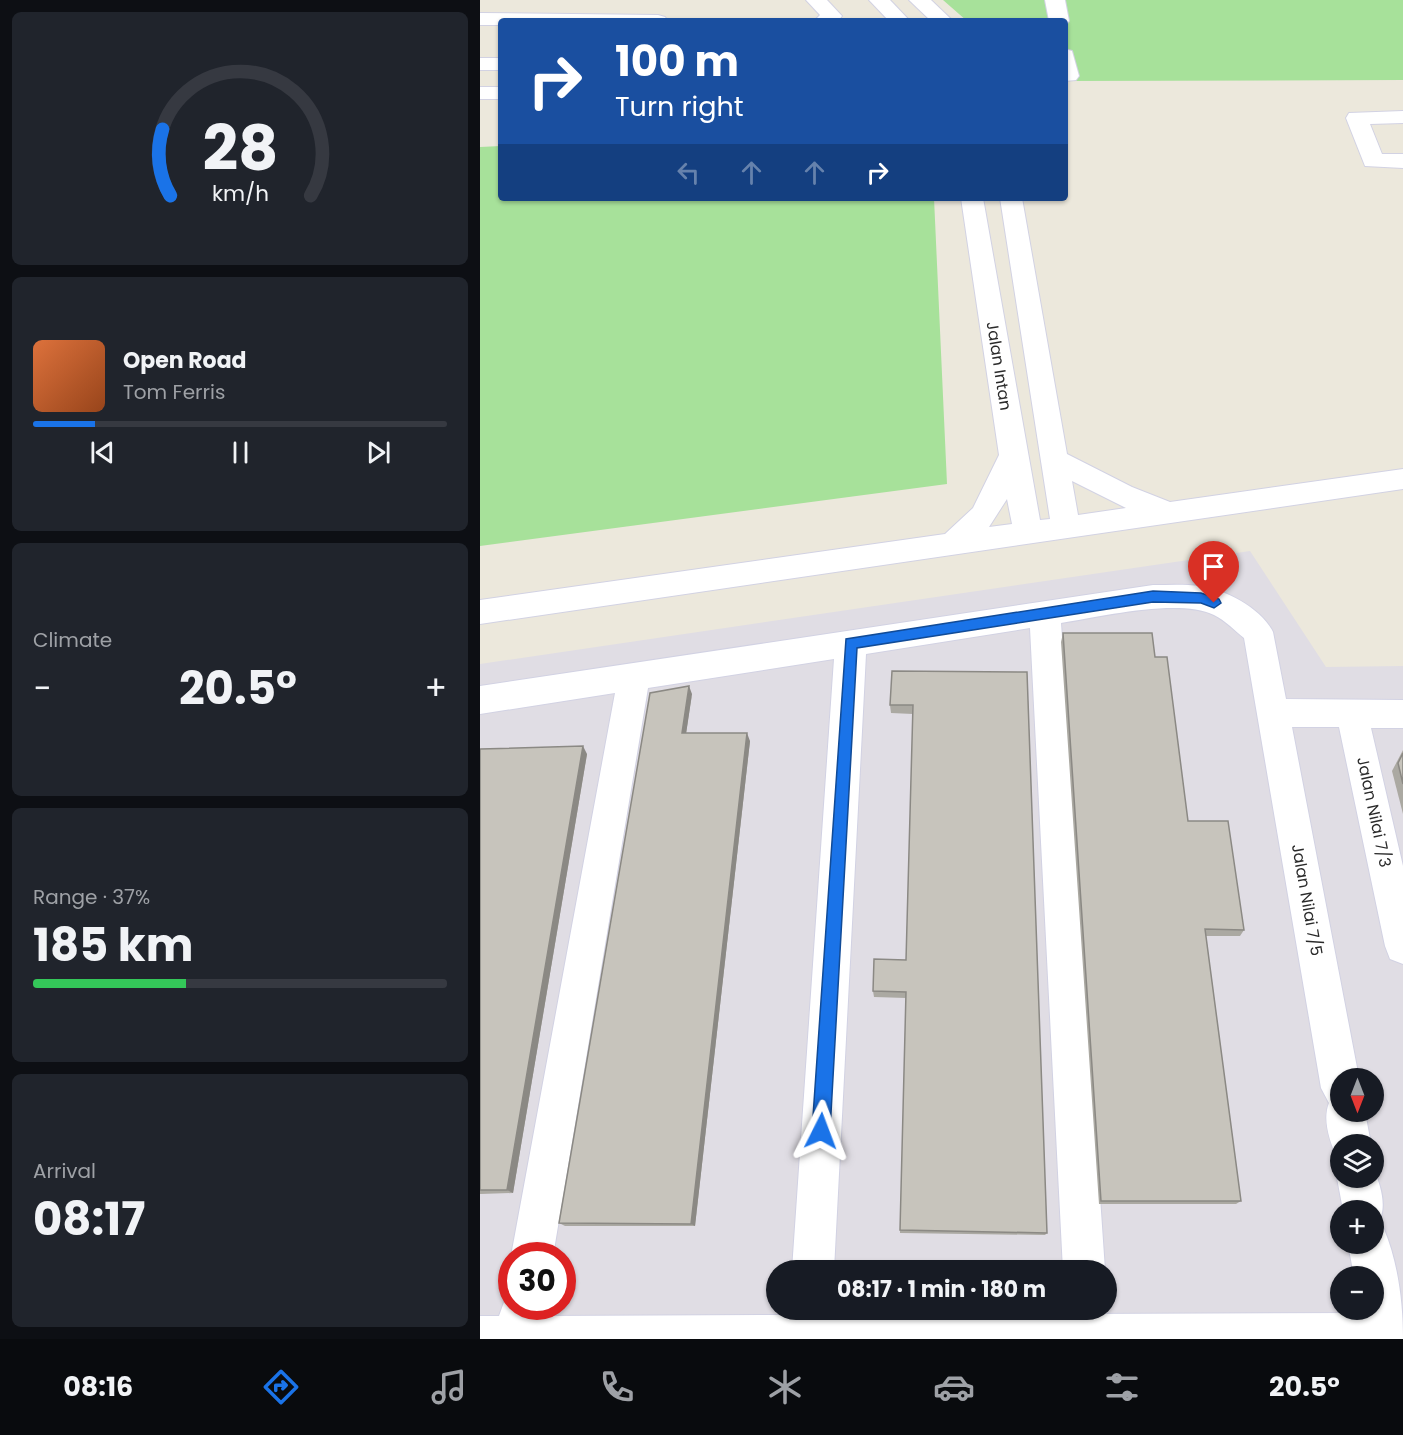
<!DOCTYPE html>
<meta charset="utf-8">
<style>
body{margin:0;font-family:Poppins,sans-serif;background:#20242c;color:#f1f3f6;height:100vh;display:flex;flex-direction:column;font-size:22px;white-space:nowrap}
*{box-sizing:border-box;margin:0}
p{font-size:20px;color:#9ea1a6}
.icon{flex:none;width:33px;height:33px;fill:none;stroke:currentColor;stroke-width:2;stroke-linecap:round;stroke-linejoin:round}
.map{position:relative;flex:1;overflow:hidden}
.drawer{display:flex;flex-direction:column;gap:12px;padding:12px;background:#0d0f14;width:480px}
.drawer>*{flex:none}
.hud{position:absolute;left:18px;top:18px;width:570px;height:183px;border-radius:6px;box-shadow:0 2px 4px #0004;background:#1a4fa0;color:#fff;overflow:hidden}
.needle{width:39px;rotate:180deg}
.tools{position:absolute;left:850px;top:1068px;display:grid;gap:12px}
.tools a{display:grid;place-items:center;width:54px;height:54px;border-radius:50%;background:#171b24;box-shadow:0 2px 4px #0004;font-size:30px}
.speed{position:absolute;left:18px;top:1242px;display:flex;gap:12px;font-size:30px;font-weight:700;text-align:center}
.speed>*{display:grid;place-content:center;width:78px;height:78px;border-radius:50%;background:#171b24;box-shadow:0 2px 4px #0004;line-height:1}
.speed .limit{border:9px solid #d22;background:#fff;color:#111}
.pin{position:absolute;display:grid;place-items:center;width:51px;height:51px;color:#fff;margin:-62px -26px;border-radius:50% 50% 50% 0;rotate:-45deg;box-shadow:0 0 6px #0007}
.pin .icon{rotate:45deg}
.me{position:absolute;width:66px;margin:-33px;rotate:3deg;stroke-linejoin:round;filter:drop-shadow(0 0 4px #0008)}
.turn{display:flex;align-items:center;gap:21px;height:126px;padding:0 18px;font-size:27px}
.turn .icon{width:78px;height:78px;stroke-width:2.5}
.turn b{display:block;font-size:42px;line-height:51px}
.lanes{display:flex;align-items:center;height:57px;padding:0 18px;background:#0003;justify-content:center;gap:30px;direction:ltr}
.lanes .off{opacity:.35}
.big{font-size:45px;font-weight:700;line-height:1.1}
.drawer .tile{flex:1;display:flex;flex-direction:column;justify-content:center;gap:9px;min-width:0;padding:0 21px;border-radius:9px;background:#20242c}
.drawer .dial{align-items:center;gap:0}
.dial svg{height:156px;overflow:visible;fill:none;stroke:#363941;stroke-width:7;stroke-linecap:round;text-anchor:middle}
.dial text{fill:#f1f3f6;stroke:none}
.song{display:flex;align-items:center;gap:18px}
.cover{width:72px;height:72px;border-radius:9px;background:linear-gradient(135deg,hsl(20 70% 55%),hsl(20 70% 35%))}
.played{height:6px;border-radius:3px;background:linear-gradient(90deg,#1a73e8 15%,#363941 15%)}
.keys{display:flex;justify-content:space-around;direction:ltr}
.heat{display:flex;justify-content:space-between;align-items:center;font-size:33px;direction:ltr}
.charge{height:9px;border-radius:4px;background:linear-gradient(90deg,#34c759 37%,#363941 0)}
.trip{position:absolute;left:286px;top:1260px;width:351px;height:60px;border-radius:30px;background:#171b24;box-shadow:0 2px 4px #0004;font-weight:700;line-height:60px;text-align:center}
.tabs{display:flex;height:96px;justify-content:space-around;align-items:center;background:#090b0e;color:#9ea1a6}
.tabs .icon{width:42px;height:42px}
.tabs .on{color:#1a73e8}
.tabs b{font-size:27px;color:#f1f3f6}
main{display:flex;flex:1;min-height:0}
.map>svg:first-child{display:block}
</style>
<main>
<section class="drawer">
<div class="tile dial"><svg viewBox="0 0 100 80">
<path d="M14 69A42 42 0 1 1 86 69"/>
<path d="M14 69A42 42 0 0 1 10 35" stroke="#1a73e8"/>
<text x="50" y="56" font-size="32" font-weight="700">28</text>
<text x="50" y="72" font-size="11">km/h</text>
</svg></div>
<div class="tile">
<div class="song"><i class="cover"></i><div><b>Open Road</b><p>Tom Ferris</p></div></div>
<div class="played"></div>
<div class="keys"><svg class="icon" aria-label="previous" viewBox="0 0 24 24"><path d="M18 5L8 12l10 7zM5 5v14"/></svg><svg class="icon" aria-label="pause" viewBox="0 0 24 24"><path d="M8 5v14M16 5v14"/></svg><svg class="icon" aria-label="next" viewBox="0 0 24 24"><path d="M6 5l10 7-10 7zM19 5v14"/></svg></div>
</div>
<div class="tile"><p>Climate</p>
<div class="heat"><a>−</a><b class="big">20.5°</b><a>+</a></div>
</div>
<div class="tile"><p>Range · 37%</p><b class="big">185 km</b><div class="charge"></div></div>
<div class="tile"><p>Arrival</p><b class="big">08:17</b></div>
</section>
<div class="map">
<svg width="923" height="1339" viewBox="0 0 923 1339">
<rect width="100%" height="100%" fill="#ece8dc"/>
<!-- industrial -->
<path fill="#e0dde4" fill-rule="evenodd" d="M770 551 846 667 923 666V1339H0V664ZM861 1078H894V1112H861ZM861 1144H894V1178H861ZM861 1210H894V1244H861ZM32 1256H82V1306H32ZM297 1270H627V1310H297ZM861 1276H894V1310H861Z"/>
<!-- green -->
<g fill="#a7e19a">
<polygon points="463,0 923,0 923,80 585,81 585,21 487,21"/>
<polygon points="21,146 21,198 454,198 467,484 0,546 0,147"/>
</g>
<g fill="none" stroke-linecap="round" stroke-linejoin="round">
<!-- minor casing -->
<g stroke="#d2d2e3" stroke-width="2">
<g id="minor">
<polygon points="326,0 347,0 362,16 358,21 334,21 340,15"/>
<polygon points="389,0 410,0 430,21 409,21"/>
<polygon points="429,0 451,0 473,21 451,21"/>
<polygon points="565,0 585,0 589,21 586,25 585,21 569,21"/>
<polygon points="0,13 178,15 185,17 188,21 21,21 21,25 0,25"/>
<polygon points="585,49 592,51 599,76 596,80 585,81"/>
<rect x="0" y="58" width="21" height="12"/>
<rect x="0" y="87" width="21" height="12"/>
<polygon points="923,111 923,123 890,124 902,154 923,154 923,168 885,166 866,118 869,113"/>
<path d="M481 198H503L560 520 570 519 520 198H542L587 454 652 487 690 502 923 469V489L0 624V600L465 534 493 508 519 455ZM592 481 646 508 598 515ZM527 499 532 524 509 527Z"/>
<path d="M673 585C688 585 705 584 720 586 746 590 781 608 793 632L806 699 923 700V728H891L923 866V964L910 959 905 946 859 727H812L879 1078H861V1112H885L891 1144H861V1160L857 1158C850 1142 842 1120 849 1103L841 1088 764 638C755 631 745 620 734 615 698 598 621 617 581 623L625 1270H583L550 628 386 654 354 1270H312L354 659 168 688 73 1256H32V1257L31 1256 135 693 0 714V686Z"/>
<path d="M861 1167V1178H894V1170C901 1186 909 1212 895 1226L904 1229C918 1263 923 1302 923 1339H0V1316H19L28 1291 32 1289V1306H64L63 1316 308 1315 309 1310H351V1315L880 1313V1310H894V1276H874L868 1244H894V1210H863L857 1178Z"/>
</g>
</g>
<!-- minor -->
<use href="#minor" fill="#fff" fill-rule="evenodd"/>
</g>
<!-- wall -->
<g fill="#aba9a2">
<polygon points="583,633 675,657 708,821 764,930 760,936 726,936 761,1201 756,1204 619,1204 581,642"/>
<polygon points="547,672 567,1233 565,1235 420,1233 426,998 394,997 393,991 426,960 433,714 411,713 410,705"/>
<polygon points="212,694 206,733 270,741 215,1226 85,1226 79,1223"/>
<polygon points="0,749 107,754 33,1193 0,1194"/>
<polygon points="923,750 923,814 912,771"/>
</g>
<!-- shaded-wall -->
<g fill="#8b8984">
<polygon points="209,686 212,694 205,741 202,733"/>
<polygon points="267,733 270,741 215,1226 211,1224"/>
<polygon points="103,746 107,754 33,1193 27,1190"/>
</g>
<!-- building -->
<g fill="#c7c4bc" stroke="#8b8984" stroke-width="1.5">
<polygon points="583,633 672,633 675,657 687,657 708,821 748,821 764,930 725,929 761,1201 621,1201"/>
<polygon points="412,671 547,672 567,1233 420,1230 426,992 393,991 394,959 426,960 433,705 410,705"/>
<polygon points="209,686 202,733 267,733 211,1224 79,1223 170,693"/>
<polygon points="103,746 27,1190 0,1190 0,749"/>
<polygon points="923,753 923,784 918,763"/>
</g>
<!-- route -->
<polygon fill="#1a73e8" stroke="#114b97" stroke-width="1.5" points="673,591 721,593 739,599 741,603 734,608 721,603 673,602 377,648 350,1131 347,1137 341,1140 335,1137 332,1131 366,639"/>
<g text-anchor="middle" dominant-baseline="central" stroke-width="6" stroke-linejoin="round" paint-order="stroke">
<!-- street labels -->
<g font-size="16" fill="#2a2a2a" stroke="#fff">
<text transform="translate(519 366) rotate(81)">Jalan Intan</text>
<text transform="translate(894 812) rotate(78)">Jalan Nilai 7/3</text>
<text transform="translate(827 900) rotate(80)">Jalan Nilai 7/5</text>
</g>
</g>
</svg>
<div class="tools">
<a><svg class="needle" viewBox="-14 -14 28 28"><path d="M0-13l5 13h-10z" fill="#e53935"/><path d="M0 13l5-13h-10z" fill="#9ea1a6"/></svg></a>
<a><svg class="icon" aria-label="layers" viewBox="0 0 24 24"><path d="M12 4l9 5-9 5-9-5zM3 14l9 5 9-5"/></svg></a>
<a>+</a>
<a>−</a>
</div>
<div class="speed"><div class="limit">30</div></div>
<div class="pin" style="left:734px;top:603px;background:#d93025"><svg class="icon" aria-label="arrive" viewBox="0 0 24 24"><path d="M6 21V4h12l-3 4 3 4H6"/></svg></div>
<svg class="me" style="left:341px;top:1131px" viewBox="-20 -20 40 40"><path d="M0-17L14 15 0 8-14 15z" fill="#1a73e8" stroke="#fff" stroke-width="4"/></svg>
<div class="trip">08:17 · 1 min · 180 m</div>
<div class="hud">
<div class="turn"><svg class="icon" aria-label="right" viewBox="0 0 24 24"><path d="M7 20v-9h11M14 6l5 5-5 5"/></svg><div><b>100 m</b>Turn right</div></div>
<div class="lanes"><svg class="icon off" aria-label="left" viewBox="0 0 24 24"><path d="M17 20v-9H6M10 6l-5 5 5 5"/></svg><svg class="icon off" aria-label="ahead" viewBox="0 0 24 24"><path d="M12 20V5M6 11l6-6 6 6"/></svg><svg class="icon off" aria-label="ahead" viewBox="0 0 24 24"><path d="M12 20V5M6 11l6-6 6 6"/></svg><svg class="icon" aria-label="right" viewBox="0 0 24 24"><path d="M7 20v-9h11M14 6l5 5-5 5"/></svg></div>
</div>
</div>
</main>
<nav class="tabs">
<b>08:16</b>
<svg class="icon on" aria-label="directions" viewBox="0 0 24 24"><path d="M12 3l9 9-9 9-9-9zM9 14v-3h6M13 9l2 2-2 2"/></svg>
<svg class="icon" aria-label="music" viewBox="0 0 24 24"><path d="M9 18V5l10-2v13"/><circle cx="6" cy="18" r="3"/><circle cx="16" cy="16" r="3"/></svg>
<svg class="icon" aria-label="phone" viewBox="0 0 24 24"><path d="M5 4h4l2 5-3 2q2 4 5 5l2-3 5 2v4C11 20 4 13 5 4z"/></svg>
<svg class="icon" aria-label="climate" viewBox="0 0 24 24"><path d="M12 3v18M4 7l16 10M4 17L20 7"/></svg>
<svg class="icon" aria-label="car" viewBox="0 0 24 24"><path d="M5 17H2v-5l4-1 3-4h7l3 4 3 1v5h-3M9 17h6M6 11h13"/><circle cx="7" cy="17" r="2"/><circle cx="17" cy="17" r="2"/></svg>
<svg class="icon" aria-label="filters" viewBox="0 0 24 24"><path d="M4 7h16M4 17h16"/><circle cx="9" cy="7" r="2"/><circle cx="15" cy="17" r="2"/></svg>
<b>20.5°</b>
</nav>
